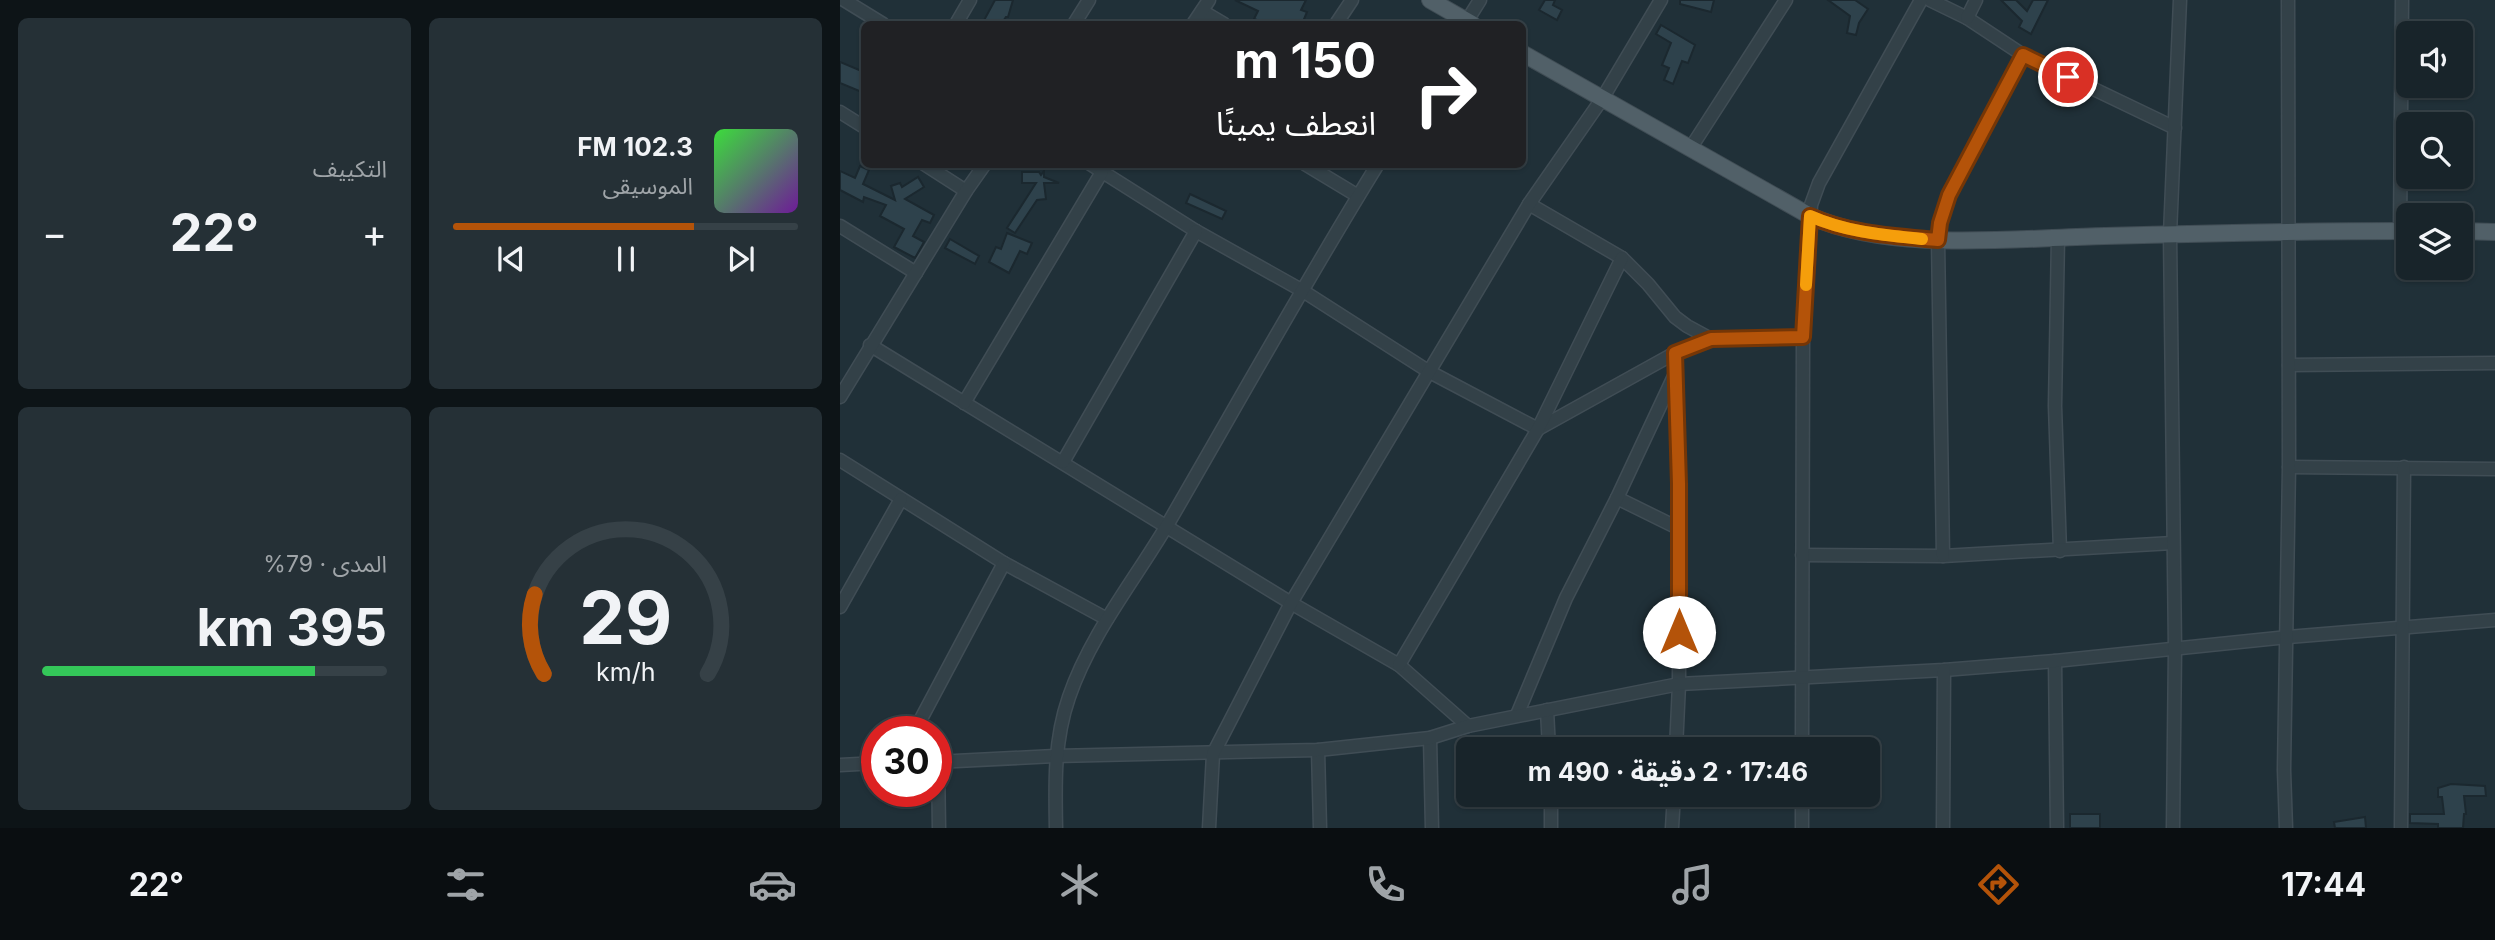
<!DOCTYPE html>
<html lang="ar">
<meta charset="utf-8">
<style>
body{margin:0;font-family:Inter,"Noto Sans Arabic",sans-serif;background:#253036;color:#f1f3f6;direction:rtl;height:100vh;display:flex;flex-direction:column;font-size:26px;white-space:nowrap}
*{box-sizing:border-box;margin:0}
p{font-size:23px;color:#9fa4a8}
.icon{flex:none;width:38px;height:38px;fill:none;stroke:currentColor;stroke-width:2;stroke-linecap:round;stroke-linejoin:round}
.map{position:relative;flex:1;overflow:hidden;direction:ltr}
.panel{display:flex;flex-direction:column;gap:18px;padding:18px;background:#0d1417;width:840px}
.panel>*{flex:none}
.hud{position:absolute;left:21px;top:21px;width:665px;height:147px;border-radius:10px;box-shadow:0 2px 5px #0004,0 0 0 2px #364147;direction:rtl;background:#202124;color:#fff;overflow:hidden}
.buttons{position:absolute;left:1556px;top:21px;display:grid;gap:14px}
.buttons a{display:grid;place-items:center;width:77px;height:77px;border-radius:10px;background:#18242a;box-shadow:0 2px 5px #0004,0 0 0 2px #364147;font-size:35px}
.speed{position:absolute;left:21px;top:716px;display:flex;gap:14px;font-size:35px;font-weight:700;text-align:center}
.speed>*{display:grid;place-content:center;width:91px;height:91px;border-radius:50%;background:#18242a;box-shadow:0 2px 5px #0004,0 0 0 2px #364147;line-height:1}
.speed .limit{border:10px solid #d22;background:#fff;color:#111}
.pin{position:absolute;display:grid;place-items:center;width:60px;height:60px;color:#fff;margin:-30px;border:4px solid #fff;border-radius:50%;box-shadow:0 2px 7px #0007}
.me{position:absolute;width:77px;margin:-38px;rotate:0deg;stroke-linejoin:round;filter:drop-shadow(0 0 5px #0008)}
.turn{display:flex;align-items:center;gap:24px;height:147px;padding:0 35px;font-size:32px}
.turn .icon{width:91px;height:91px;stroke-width:2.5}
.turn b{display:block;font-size:49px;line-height:60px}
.big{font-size:52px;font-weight:700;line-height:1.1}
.panel .tile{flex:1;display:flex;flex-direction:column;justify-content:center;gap:10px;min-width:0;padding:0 24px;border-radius:10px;background:#253036}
.panel .dial{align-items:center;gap:0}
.dial svg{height:182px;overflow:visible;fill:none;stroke:#364147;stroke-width:7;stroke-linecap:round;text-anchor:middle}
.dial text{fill:#f1f3f6;stroke:none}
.song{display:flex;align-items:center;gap:21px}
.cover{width:84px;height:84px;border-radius:10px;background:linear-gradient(135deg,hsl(120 70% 55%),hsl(280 70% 35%))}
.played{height:7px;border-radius:4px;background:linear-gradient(90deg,#b45309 70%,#364147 70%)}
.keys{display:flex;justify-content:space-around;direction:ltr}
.heat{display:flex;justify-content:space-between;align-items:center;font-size:38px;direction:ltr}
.charge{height:10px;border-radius:5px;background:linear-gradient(90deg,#34c759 79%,#364147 0)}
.panel .tiles{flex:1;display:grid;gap:18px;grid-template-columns:repeat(2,1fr)}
.trip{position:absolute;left:616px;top:737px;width:424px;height:70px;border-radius:10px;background:#18242a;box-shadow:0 2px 5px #0004,0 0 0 2px #364147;font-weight:700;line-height:70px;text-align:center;direction:rtl}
.tab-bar{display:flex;height:112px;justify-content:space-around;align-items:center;background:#0a0e11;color:#9fa4a8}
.tab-bar .icon{width:49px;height:49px}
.tab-bar .current{color:#b45309}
.tab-bar b{font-size:32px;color:#f1f3f6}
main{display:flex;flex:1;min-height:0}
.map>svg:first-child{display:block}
</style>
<main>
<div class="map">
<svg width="1655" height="828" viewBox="0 0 1655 828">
<rect width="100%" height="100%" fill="#203038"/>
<!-- building -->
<g fill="#2e424c" stroke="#1b282f" stroke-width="2">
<polygon points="155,0 173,0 168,17 166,17 161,24 142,24"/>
<polygon points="395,0 466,0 461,10 467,12 462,24 429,24 414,19 418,11"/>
<polygon points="705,0 715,0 713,5 722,10 717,20 699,10"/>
<polygon points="840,0 874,0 871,12 840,4"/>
<polygon points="988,0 1015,0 1028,9 1019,23 1016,35 1007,33 1010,16"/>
<polygon points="1161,0 1176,0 1187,11 1193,0 1208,0 1191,34 1179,27 1182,21"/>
<polygon points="821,25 855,45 848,63 842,61 833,84 824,80 829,68 822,65 831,43 816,34"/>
<polygon points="0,62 24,72 24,93 0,83"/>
<polygon points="20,166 29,170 23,184 55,200 51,186 60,183 62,187 78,177 84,187 65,199 94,215 90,223 82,220 73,236 84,242 75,258 54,247 64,229 40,216 46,205 24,197 23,202 0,190 0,171 15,178"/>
<polygon points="204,171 204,177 219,183 204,183 206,199 197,200 175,233 167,228 196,183 182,183 182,172 199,172 201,175"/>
<polygon points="350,194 386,211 382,219 346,203"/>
<polygon points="167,233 192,243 187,254 180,251 169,273 149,262 156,247 161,249"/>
<polygon points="110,239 139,256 135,264 105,248"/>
<polygon points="1611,784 1645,786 1646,796 1624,796 1626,814 1624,814 1623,828 1598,828 1598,824 1570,823 1570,814 1604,814 1602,797 1598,797 1598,788"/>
<rect x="1230" y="814" width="30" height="14"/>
<polygon points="1525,817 1526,828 1495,828 1494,822"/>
</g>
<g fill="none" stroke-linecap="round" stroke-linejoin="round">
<!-- minor casing -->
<g stroke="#404d55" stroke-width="15">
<g id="minor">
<polyline points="4,0 43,24"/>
<polyline points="1090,0 1127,18 1183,55 1335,128"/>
<polyline points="362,11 384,24"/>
<polyline points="1127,18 1136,0"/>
<polyline points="116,24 130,0"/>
<polyline points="234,24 249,0"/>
<polyline points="353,24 369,0"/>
<polyline points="496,24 512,0"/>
<polyline points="625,24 640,0"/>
<polyline points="0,112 24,127"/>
<polyline points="850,149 946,0"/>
<polyline points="84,164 126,191"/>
<polyline points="250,164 356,231 463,291 588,371 698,429 835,353 871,339 963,337"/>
<polyline points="465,164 518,196"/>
<polyline points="689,204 782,258 808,284 835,317 847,326 871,339"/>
<polyline points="0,226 76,273"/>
<polyline points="1560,231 1562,0"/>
<polyline points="1218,237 1215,406 1220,551"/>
<polyline points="30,345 451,603 559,665 628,726"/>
<polyline points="835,353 839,484 839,684 836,749"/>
<polyline points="1449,365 1655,363"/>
<polyline points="0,397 126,191 145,164"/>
<polyline points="124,403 262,172"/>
<polyline points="0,460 164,563 267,619"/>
<polyline points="223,462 356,231"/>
<polyline points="1449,467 1655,469"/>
<polyline points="777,498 838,528"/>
<polyline points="962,555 1103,556 1333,543"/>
<polyline points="1103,556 1098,240 1100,223 1109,195 1183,55"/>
<polyline points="0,607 61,499"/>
<polyline points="1215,661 1217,828"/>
<polyline points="559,665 698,429 782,258"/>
<polyline points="707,710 709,749"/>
<polyline points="677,715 726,598 777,498 835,374"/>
<polyline points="74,732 164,563"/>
<polyline points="590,738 592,828"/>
<polyline points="962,749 963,337 971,205 979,183 1081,0"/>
<polyline points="478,750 480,828"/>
<polyline points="96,762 215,756 478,750 590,738 628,726 839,684 1104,670 1215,661 1448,637 1655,620"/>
<polyline points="98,762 99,828"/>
<polyline points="0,765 37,763"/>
<polyline points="711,794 711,828"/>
<path d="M216 828C215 783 214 740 229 697 251 633 295 580 329 522 398 403 465 282 538 164"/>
<polyline points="369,828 373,754 451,603 689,204 762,99 821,0"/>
<polyline points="832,828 834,794"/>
<polyline points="962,828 962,794"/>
<polyline points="1103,828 1104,670"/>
<polyline points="1333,828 1335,649 1330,234 1340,0"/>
<polyline points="1446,828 1444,770 1449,467 1448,0"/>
<polyline points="1561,828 1564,467"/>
</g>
</g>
<!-- major casing -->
<g stroke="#404d55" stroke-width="18">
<g id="major">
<polyline points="590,0 632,24"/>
<path d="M682 53 970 216C1052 253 1176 238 1265 236 1366 233 1467 231 1568 231"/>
<polyline points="1620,231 1655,232"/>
</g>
</g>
<!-- minor -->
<use href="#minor" stroke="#334148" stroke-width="12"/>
<!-- major -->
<use href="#major" stroke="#516068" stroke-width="16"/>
</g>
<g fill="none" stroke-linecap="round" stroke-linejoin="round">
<!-- route casing -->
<g stroke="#753606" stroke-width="18">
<path id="route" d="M839 632V484L835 353 871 339 963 337 970 216C1010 234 1054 236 1098 240L1100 223 1109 195 1183 55 1228 77"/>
</g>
<!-- route -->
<use href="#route" stroke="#b45309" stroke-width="12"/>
<!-- slow -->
<path stroke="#f59e0b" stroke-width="12" d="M966 285 970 216C1006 232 1043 235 1082 239"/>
</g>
</svg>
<div class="buttons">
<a><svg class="icon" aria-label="sound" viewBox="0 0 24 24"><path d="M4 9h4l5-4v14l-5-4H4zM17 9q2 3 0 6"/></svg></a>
<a><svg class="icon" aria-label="search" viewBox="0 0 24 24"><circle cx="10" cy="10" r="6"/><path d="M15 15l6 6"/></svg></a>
<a><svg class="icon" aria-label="layers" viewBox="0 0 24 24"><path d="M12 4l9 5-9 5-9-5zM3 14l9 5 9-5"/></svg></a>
</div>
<div class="speed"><div class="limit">30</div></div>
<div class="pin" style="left:1228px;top:77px;background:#d93025"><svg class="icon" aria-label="arrive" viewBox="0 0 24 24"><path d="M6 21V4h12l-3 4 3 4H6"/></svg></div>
<svg class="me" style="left:839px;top:632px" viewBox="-20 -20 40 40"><circle r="19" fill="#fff"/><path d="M0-13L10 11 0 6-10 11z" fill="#b45309"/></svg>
<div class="trip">17:46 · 2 دقيقة · 490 m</div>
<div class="hud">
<div class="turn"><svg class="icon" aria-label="right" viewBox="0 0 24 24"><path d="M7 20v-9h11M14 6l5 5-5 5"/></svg><div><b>150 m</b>انعطف يمينًا</div></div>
</div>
</div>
<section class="panel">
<div class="tiles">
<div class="tile">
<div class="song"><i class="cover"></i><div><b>102.3 FM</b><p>الموسيقى</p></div></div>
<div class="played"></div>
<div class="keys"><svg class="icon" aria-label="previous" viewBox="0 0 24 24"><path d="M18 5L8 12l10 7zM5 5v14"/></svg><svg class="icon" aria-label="pause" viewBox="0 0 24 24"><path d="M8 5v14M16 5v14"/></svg><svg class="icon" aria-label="next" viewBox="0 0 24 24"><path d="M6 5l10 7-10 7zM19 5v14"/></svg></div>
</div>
<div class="tile"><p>التكييف</p>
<div class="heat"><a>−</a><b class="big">22°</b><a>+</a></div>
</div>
<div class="tile dial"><svg viewBox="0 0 100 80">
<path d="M14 69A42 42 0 1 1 86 69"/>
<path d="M14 69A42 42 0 0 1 10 34" stroke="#b45309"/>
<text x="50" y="56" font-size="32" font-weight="700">29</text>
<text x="50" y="72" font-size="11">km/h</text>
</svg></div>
<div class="tile"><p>المدى · 79%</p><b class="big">395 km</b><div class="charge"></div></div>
</div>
</section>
</main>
<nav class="tab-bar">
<b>17:44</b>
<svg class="icon current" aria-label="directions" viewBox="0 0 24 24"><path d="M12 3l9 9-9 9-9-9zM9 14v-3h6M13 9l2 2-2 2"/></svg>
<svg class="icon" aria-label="music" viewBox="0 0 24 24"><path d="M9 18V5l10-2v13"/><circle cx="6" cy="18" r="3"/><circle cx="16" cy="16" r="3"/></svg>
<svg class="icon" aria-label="phone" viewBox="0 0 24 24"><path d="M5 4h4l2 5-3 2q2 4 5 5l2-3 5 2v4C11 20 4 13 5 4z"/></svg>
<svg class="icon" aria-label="climate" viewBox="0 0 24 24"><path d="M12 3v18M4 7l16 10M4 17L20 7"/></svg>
<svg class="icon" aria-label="car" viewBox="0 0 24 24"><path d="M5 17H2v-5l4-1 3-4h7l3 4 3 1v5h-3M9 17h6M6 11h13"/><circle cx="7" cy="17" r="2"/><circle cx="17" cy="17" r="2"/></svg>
<svg class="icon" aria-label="filters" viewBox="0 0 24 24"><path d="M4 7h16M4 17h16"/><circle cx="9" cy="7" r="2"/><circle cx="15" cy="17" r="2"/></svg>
<b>22°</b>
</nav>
